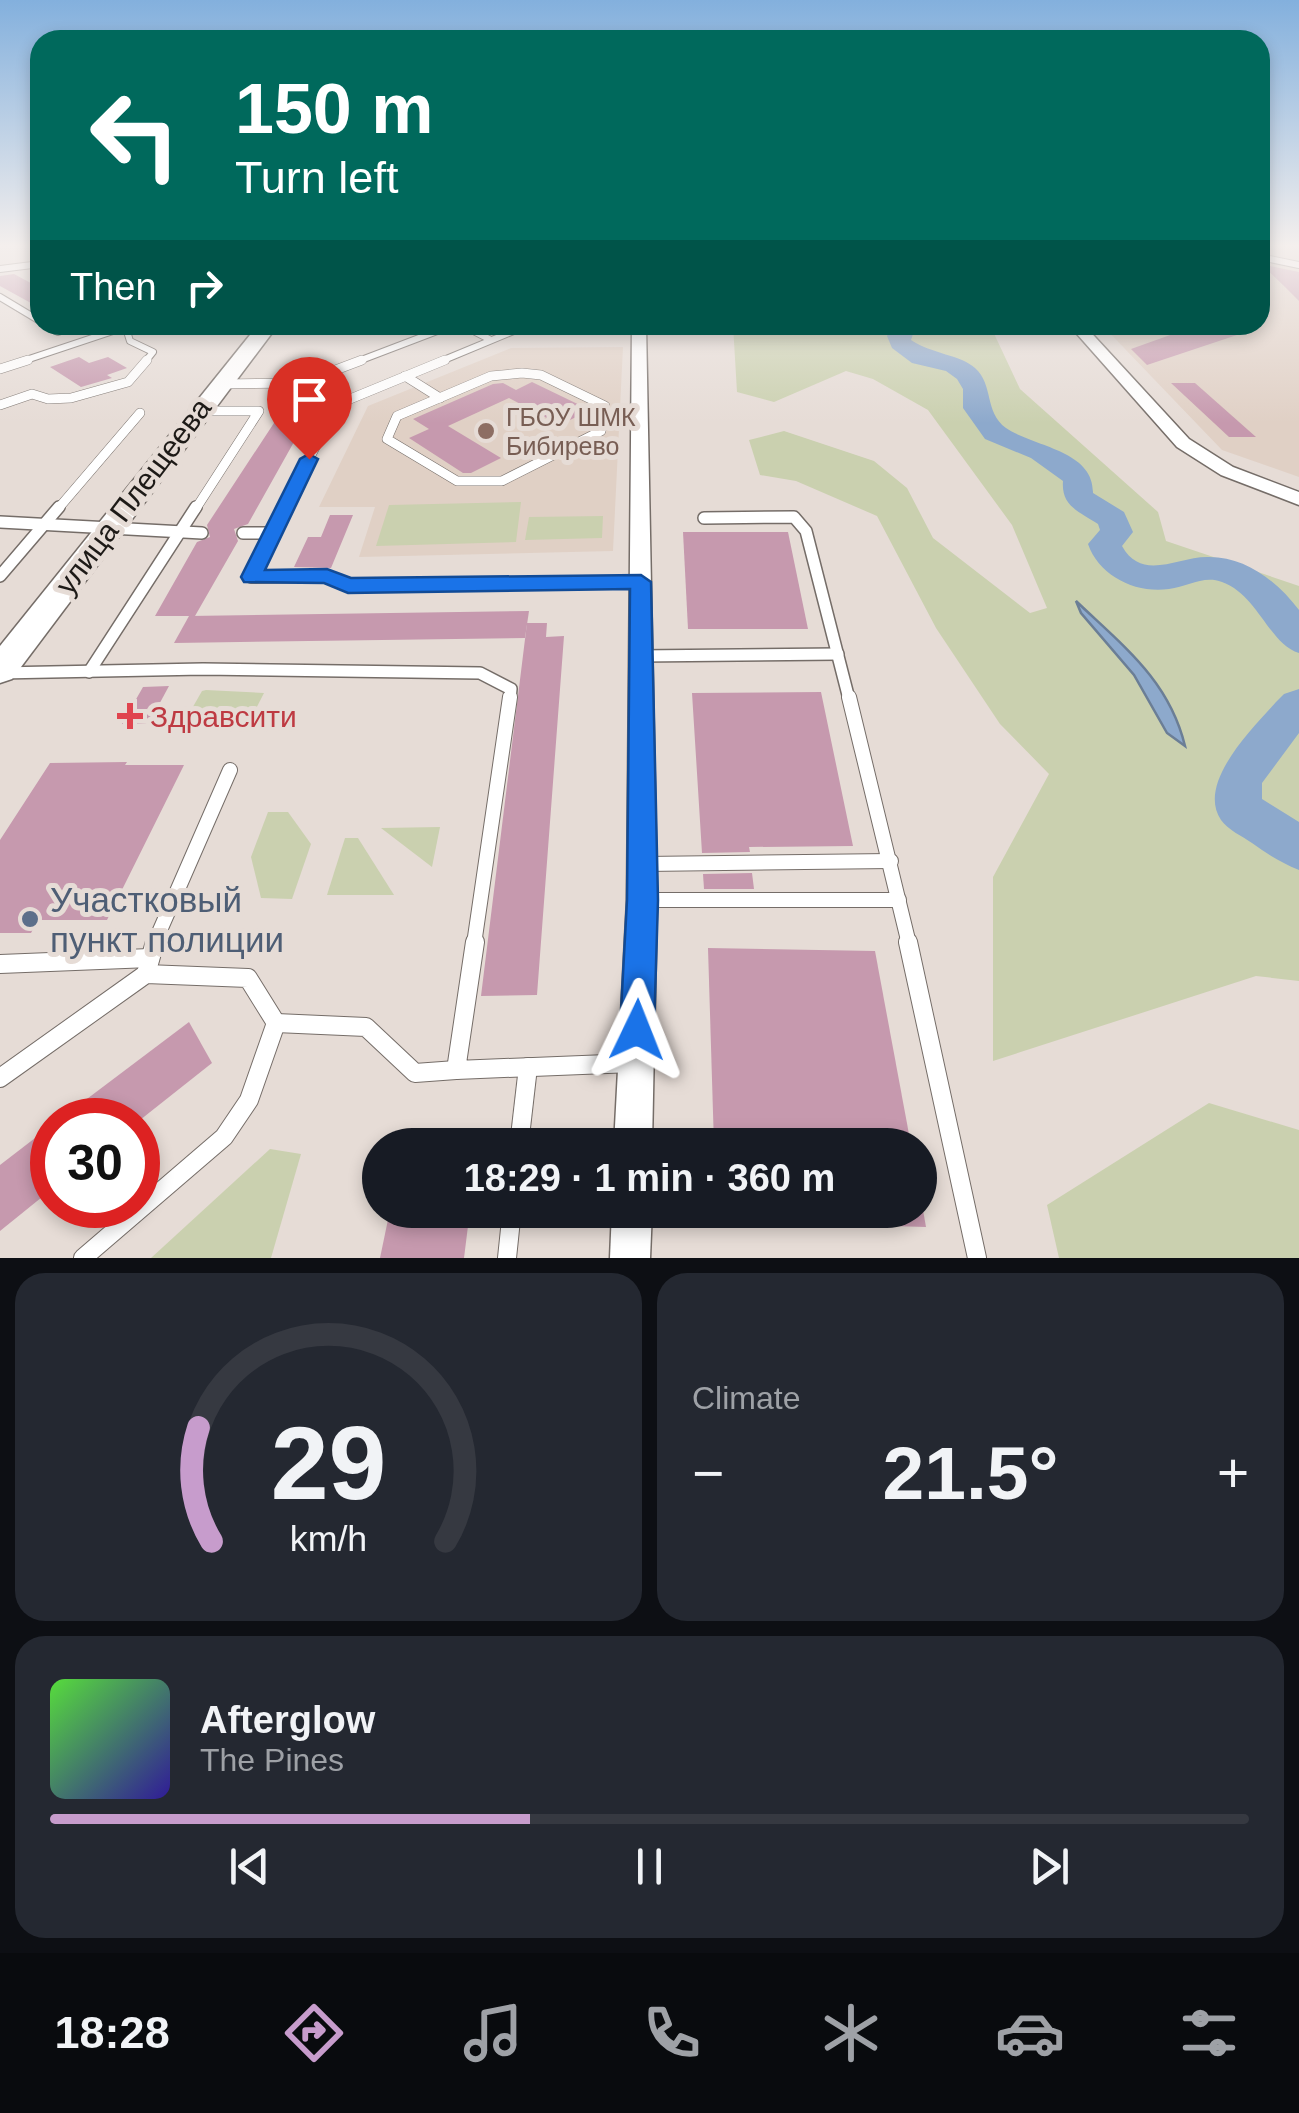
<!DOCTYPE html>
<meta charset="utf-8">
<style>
body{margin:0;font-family:Helvetica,sans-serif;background:#242831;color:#f1f3f6;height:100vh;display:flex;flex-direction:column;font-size:38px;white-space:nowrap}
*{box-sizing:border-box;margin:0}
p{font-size:32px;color:#9ea1a6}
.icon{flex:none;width:55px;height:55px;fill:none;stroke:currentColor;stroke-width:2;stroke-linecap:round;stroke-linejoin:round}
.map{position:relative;height:1258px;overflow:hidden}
.drawer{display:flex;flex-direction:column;gap:15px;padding:15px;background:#0d0f14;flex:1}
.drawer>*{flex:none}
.banner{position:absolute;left:30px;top:30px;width:1240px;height:305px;border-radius:30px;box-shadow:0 5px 15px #0003;background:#00695c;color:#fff;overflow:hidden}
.speed{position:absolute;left:30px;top:1098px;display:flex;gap:20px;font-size:50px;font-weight:700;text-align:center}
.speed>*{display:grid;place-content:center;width:130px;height:130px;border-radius:50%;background:#171b24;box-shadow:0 5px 15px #0003;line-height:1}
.speed .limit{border:15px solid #d22;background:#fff;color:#111}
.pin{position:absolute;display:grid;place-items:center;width:85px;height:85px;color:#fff;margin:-102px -42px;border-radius:50% 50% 50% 0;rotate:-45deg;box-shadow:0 0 10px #0007}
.pin .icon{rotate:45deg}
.me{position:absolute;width:110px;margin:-55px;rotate:2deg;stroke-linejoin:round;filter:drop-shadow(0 0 8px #0008)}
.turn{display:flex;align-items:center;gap:35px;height:210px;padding:0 40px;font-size:45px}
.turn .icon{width:130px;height:130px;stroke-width:2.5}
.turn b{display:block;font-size:70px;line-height:85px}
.then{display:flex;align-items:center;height:95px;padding:0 40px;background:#0003;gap:20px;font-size:38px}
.big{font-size:75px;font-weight:700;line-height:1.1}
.drawer .widget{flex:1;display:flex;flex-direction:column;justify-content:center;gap:15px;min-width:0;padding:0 35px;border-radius:30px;background:#242831}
.drawer .dial{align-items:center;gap:0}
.dial svg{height:260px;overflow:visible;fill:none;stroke:#363941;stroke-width:7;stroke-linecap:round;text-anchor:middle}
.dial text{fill:#f1f3f6;stroke:none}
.song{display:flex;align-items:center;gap:30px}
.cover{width:120px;height:120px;border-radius:15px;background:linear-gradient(135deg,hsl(110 70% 55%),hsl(250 70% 35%))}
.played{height:10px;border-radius:5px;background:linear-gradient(90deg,#c79ccc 40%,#363941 40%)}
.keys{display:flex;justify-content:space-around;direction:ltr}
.heat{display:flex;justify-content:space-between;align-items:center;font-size:55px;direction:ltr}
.drawer .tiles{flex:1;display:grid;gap:15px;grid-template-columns:1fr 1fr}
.widget:last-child{grid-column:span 2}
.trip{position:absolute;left:362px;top:1128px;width:575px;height:100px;border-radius:50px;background:#171b24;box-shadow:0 5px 15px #0003;font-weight:700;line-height:100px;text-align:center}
.tabs{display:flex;height:160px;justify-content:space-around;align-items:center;background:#090b0e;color:#9ea1a6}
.tabs .icon{width:70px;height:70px}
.tabs .current{color:#c79ccc}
.tabs b{font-size:45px;color:#f1f3f6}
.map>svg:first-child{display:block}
</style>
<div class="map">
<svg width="1299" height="1258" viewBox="0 0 1299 1258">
<rect width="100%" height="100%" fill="#e6dcd6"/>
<!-- built -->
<g fill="#e0d0c5">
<polygon points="1260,247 1299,247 1299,477 1222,450 1102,325 1260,325"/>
<polygon points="623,347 613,551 359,557 375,507 319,507 368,406 511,348"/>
</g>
<!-- green -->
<g fill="#cad0af">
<polygon points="733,325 990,325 1020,389 1158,512 1166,541 1299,586 1299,981 1256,976 993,1061 993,877 1049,774 1000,724 936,628 877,516 796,481 760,475 749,440 784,431 874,461 907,488 933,538 1030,613 1047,608 1012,525 928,410 873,379 846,371 774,402 737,392"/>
<polygon points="521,502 516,542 376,546 389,505"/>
<polygon points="603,516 602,538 525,540 529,517"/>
<polygon points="202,691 206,690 264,693 246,728 182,726"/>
<polygon points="268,812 288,812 311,844 292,899 261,898 251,857"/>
<polygon points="440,827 432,867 381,828"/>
<polygon points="345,838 358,838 394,895 327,895"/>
<polygon points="1209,1103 1299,1130 1299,1258 1059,1258 1047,1205"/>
<polygon points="270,1149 301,1154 271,1258 151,1258"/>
</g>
<!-- water -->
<path fill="#8da9cc" stroke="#6b7e96" stroke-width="2.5" d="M1076 601C1123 646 1169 680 1185 746L1167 733 1134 675 1081 613Z"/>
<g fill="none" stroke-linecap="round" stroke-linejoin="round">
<!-- river -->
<g fill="#8da9cc" fill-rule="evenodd">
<path d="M894 325H916L911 340C932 354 961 355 975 368 994 385 984 412 1006 428 1034 447 1094 450 1093 493L1124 512 1133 532 1122 546C1142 582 1177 557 1207 557 1245 556 1277 581 1299 610V653C1269 644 1258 595 1222 582 1203 575 1188 587 1169 589 1136 594 1099 576 1088 544L1100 530 1098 524C1078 511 1061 506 1063 481L1031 458 985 439 963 408V389L957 379 946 371 912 363 892 348 887 336Z"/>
<path d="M1299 689V733L1262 783V799L1299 822V870C1281 863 1267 854 1252 843 1242 836 1228 830 1221 820 1196 783 1253 728 1276 702L1284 694Z"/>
</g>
</g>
<!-- building -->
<g fill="#c699ae">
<polygon points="1261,264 1299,272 1299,301 1283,285"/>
<polygon points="14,274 40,288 40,308 0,286 0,276"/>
<polygon points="1179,325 1261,325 1261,327 1147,365 1131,349 1187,329"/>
<polygon points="79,357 89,363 108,357 127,368 107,375 112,378 81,387 50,367"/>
<polygon points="532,382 590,410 560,425 509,398 448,426 501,458 471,473 463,473 409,438 429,429 413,419 493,384 503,383 516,390"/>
<polygon points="327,383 248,524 234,529 238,541 195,616 155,616 197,542 210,537 207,525 291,397"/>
<polygon points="1171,383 1195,383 1256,437 1229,437"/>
<polygon points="330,515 353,515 331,568 294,567 308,537 321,537"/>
<polygon points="683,532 788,532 808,629 688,629"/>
<polygon points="529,611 525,638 174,643 189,616"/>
<polygon points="527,623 547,623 546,637 564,636 537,995 481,996"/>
<polygon points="169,686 149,723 122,724 143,687"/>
<polygon points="821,692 853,846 749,847 750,852 702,853 692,693"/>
<polygon points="127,762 125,765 184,765 107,920 38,920 31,933 0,933 0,840 50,763"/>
<polygon points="752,873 754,889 704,889 703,874"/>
<polygon points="708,948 875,951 911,1145 714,1145"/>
<polygon points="189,1022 212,1063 140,1120 59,1120"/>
<polygon points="52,1125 52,1189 0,1231 0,1165"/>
<polygon points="390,1210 470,1210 464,1258 380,1258"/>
<polygon points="822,1210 923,1210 926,1227 821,1224"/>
</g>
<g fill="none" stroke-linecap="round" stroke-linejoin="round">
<!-- service-far4 casing -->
<g stroke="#756d68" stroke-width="8">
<g id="service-far4">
<polyline points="1260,257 1299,265"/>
<polyline points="0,269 40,264"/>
<polyline points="0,297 40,321"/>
<polyline points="46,325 58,332 79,325"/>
<polyline points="125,325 130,341 153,352 145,362"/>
<polyline points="462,325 489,339"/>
<polyline points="576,325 639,326"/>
<polyline points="20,362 131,325"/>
<polyline points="356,362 453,325"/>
<polyline points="439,362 528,325"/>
</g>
</g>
<!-- service-far3 casing -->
<g stroke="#756d68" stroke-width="10">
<g id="service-far3">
<polyline points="0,369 28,360"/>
<polygon points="522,373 541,375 605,406 601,431 502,481 457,481 387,439 397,416 491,376"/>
<polyline points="405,376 440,398"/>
<polyline points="223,384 301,383 362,360"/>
<polyline points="0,405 32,394 48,399 71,398 128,382 147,360"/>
<polyline points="57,510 140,413"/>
<polyline points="195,510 259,411 199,411"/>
<polyline points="282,510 338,404 445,360"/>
</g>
</g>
<!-- service-far2 casing -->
<g stroke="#756d68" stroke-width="14">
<g id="service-far2">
<polyline points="283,507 251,577 327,576 348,586 641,582"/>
<polyline points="704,518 794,517 806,531 849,699"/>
<polyline points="0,522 202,533"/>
<polyline points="243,533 269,533"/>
<polyline points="0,576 59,507"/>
<polyline points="639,656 838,654"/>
<polyline points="89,672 196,507"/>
<polyline points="0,673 203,669 480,673 511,689 510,699"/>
</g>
</g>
<!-- service-far1 casing -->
<g stroke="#756d68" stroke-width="16">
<g id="service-far1">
<polyline points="849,697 909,944"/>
<polyline points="645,864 891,861"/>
<polyline points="643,900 899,900"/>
<polyline points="154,944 230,770"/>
<polyline points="474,944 510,697"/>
</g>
</g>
<!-- service casing -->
<g stroke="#756d68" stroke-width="20">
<g id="service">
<polyline points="475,942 456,1070 632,1063"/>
<polyline points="908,942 977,1258"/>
<polyline points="0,964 150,958"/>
<polyline points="146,974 155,942"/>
<polyline points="276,1023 366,1027 415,1073 456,1070"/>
<polyline points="0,1078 146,974 248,978 276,1023 249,1100 224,1137 83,1258"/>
<polyline points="519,1145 528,1067"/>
<polyline points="507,1258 512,1210"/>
</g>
</g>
<!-- minor casing -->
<g stroke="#756d68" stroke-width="3">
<g id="minor">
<polygon points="632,325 646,325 657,900 652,1145 614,1145 627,900"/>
<polygon points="1069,325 1084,325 1189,439 1233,467 1299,492 1299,505 1221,475 1177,447"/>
<polygon points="612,1210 652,1210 650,1258 610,1258"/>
</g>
</g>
<!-- secondary casing -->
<g stroke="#756d68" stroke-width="3">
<polygon id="secondary" points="258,325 278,325 12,679 0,683 0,646"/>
</g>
<!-- service-far4 -->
<use href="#service-far4" stroke="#fff" stroke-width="6"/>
<!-- service-far3 -->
<use href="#service-far3" stroke="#fff" stroke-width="9"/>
<!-- service-far2 -->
<use href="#service-far2" stroke="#fff" stroke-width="11"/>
<!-- service-far1 -->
<use href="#service-far1" stroke="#fff" stroke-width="14"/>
<!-- service -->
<use href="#service" stroke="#fff" stroke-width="18"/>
<!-- minor -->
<use href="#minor" fill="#fff" fill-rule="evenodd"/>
<!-- secondary -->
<use href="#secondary" fill="#fff" fill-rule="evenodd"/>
</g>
<!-- sky -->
<linearGradient id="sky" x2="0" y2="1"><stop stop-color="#83b0dd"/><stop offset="0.58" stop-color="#f4efed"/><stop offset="1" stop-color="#f4efed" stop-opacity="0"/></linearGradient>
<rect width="1299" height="423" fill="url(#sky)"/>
<!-- route -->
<polygon fill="#1a73e8" stroke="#114b97" stroke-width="2.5" points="309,454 318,459 265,570 327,569 351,578 641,575 651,582 658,900 654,1030 649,1042 637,1047 625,1042 620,1030 627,900 630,589 348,593 324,583 244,582 241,577 300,459"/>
<!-- markers -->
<circle fill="#8d6e63" stroke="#e6dcd6" stroke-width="4" cx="486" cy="431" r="10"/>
<path fill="#e0444e" stroke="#e6dcd6" stroke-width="4" d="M125 701h10v10h10v10h-10v10h-10v-10h-10v-10h10z"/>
<circle fill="#5c6f8a" stroke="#e6dcd6" stroke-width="4" cx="30" cy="919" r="10"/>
<g text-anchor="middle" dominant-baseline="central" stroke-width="10" stroke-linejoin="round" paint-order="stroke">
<!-- far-education labels -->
<g font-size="25" fill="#785e54" stroke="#e6dcd6" text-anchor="start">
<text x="506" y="417">ГБОУ ШМК<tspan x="506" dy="29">Бибирево</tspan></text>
</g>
<!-- street labels -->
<g font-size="30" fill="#1d1a17" stroke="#e6dcd6">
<text transform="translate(133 496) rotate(-53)">улица Плещеева</text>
</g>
<!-- health labels -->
<g font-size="30" fill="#be3a42" stroke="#e6dcd6" text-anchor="start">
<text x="150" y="716">Здравсити</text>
</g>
<!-- near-service labels -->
<g font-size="35" fill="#4e5e75" stroke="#e6dcd6" text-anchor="start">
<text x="50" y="899">Участковый<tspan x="50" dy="40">пункт полиции</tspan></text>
</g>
</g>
</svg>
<div class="speed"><div class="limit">30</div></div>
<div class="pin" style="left:309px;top:459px;background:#d93025"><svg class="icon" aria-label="arrive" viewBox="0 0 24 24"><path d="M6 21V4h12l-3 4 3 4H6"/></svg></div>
<svg class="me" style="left:637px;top:1030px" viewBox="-20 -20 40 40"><path d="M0-17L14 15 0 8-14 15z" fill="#1a73e8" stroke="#fff" stroke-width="4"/></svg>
<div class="trip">18:29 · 1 min · 360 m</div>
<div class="banner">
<div class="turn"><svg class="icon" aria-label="left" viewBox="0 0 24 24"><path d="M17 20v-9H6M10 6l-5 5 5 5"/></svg><div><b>150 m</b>Turn left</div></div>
<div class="then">Then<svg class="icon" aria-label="right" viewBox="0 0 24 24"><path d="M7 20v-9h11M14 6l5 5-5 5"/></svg></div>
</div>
</div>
<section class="drawer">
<div class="tiles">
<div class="widget dial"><svg viewBox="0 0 100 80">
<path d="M14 69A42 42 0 1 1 86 69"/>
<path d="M14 69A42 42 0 0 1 10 34" stroke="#c79ccc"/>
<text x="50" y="56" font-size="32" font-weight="700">29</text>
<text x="50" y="72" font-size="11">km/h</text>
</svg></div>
<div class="widget"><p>Climate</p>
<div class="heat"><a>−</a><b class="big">21.5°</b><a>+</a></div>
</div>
<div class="widget">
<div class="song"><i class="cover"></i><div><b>Afterglow</b><p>The Pines</p></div></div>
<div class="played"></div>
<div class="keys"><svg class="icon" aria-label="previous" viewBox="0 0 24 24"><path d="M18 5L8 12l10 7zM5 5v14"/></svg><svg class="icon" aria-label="pause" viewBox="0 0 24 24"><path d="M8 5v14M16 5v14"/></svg><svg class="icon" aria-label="next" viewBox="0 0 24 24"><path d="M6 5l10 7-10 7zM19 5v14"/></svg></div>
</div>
</div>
</section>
<nav class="tabs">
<b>18:28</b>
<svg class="icon current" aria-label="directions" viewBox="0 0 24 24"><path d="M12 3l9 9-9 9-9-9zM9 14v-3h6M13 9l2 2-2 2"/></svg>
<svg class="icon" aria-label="music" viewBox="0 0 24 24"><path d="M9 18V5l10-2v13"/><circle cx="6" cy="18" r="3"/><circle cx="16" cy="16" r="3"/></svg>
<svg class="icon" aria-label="phone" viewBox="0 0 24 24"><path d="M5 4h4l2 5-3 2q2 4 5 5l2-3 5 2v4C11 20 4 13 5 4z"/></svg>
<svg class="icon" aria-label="climate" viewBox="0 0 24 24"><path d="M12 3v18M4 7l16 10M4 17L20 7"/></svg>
<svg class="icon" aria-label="car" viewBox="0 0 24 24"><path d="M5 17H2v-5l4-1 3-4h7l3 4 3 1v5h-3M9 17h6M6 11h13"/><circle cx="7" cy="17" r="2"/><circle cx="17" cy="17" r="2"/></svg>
<svg class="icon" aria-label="filters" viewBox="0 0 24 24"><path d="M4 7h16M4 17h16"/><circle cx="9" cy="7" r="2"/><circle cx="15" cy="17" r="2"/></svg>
</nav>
